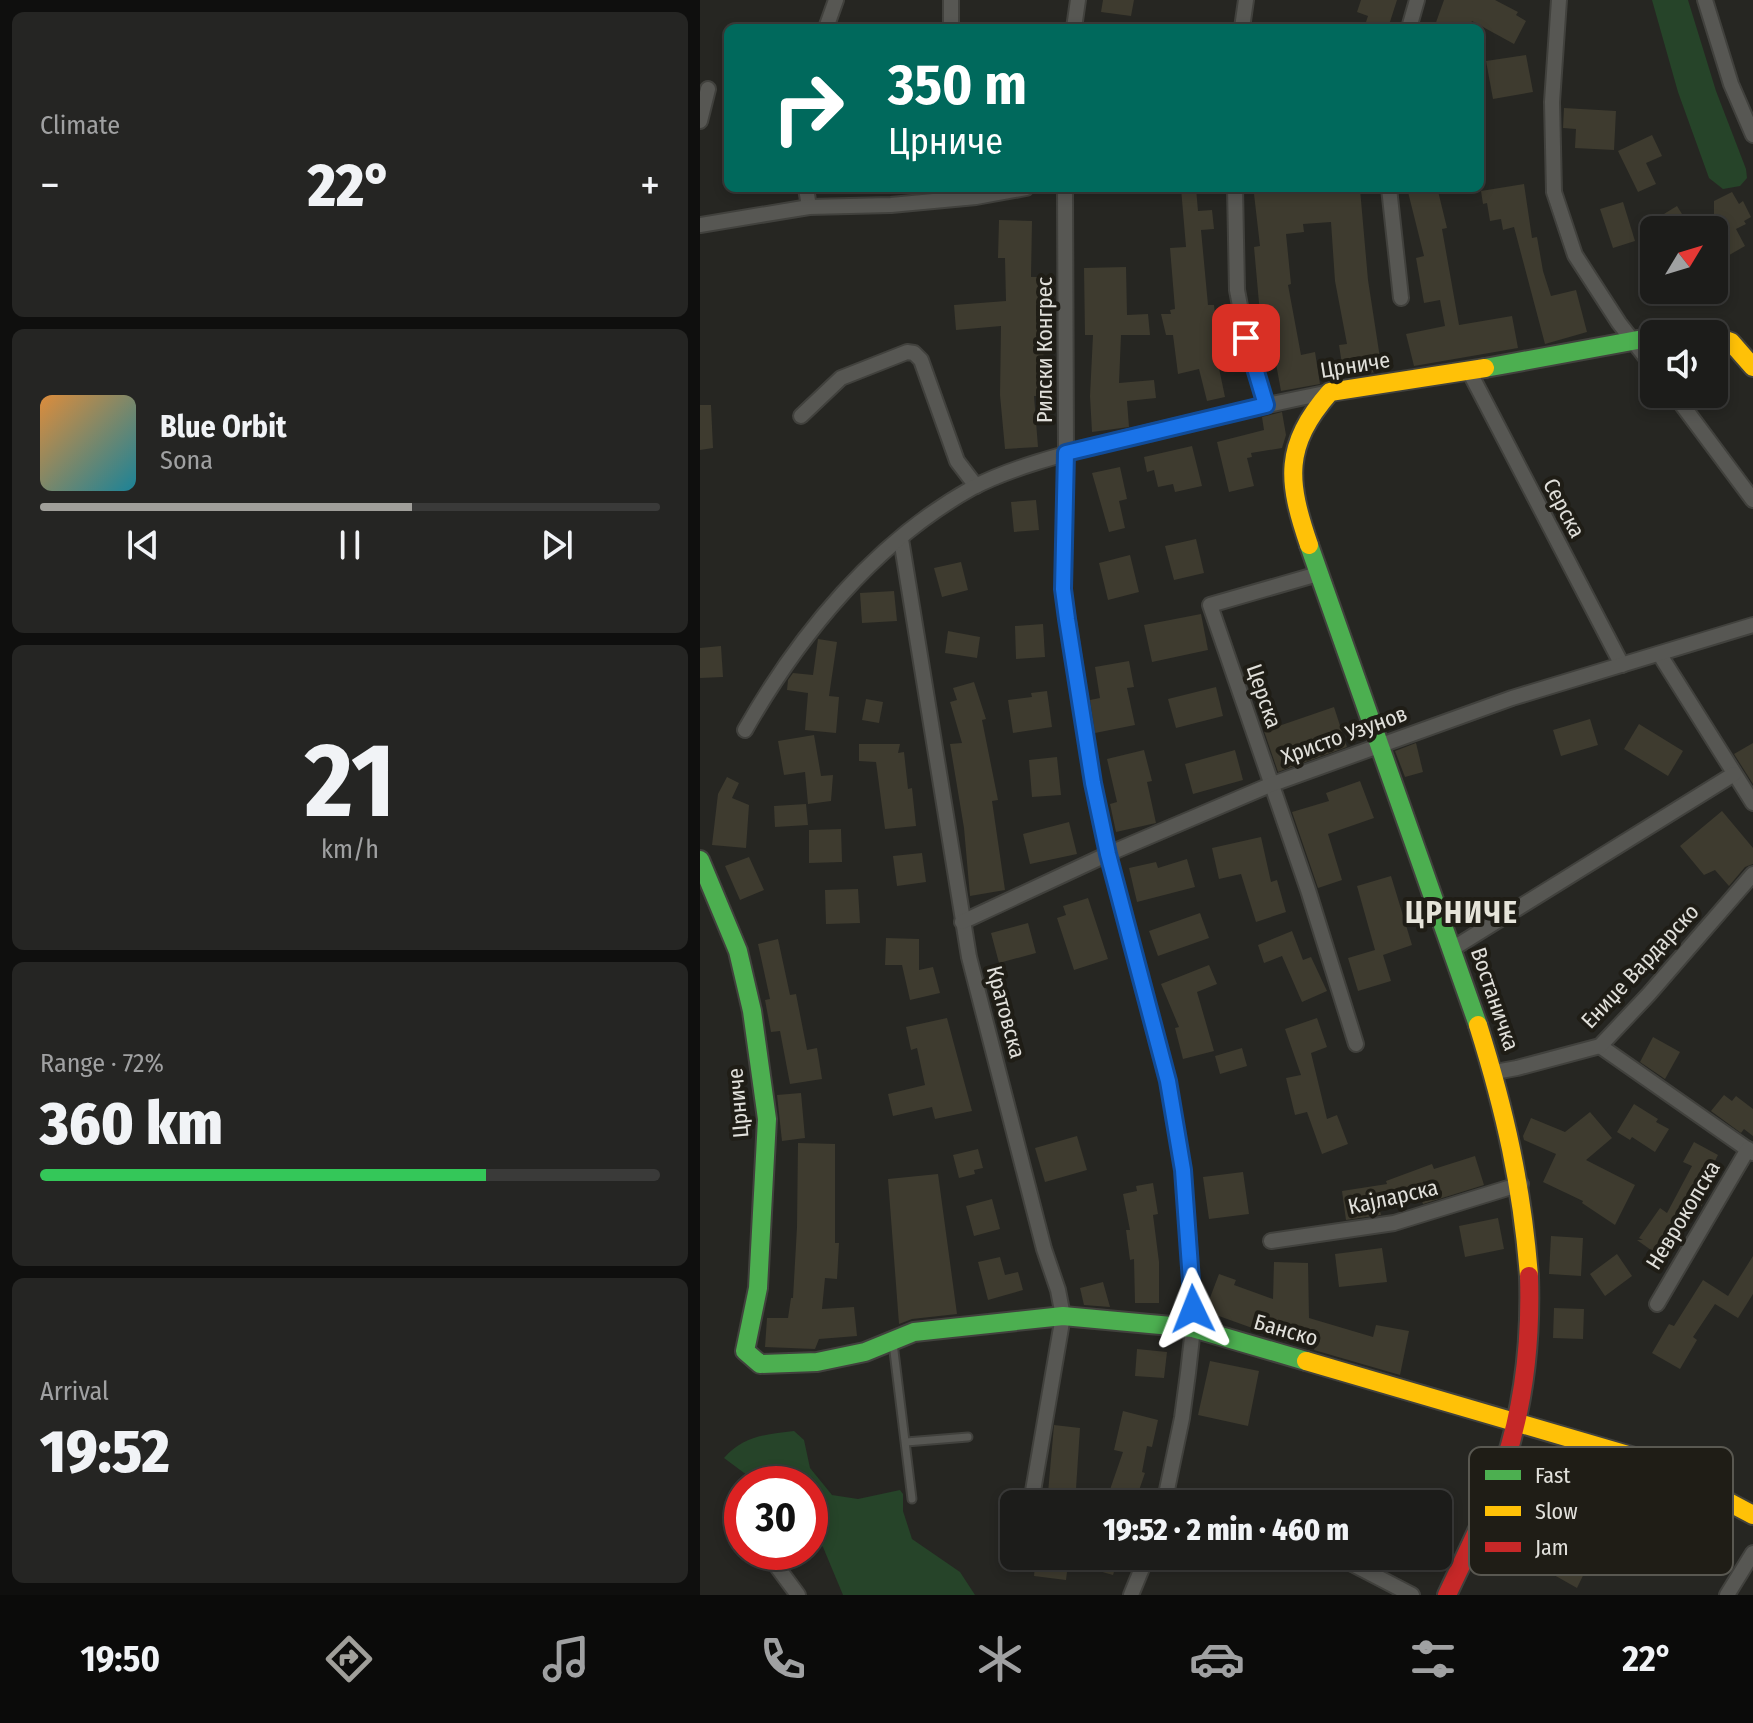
<!DOCTYPE html>
<meta charset="utf-8">
<style>
body{margin:0;font-family:"Fira Sans Condensed",sans-serif;background:#252523;color:#f1f3f6;height:100vh;display:flex;flex-direction:column;font-size:30px;white-space:nowrap}
*{box-sizing:border-box;margin:0}
p{font-size:26px;color:#a0a1a2}
.icon{flex:none;width:44px;height:44px;fill:none;stroke:currentColor;stroke-width:2;stroke-linecap:round;stroke-linejoin:round}
.map{position:relative;flex:1;overflow:hidden}
.drawer{display:flex;flex-direction:column;gap:12px;padding:12px;background:#0f0f0e;width:700px}
.drawer>*{flex:none}
.top-card{position:absolute;left:24px;top:24px;width:760px;height:168px;border-radius:12px;box-shadow:0 4px 12px #0003,0 0 0 2px #3a3a39;background:#00695c;color:#fff;overflow:hidden}
.needle{width:52px;rotate:52deg}
.controls{position:absolute;left:940px;top:216px;display:grid;gap:16px}
.controls a{display:grid;place-items:center;width:88px;height:88px;border-radius:12px;background:#1c1c1a;box-shadow:0 4px 12px #0003,0 0 0 2px #3a3a39;font-size:40px}
.speed{position:absolute;left:24px;top:1466px;display:flex;gap:16px;font-size:40px;font-weight:700;text-align:center}
.speed>*{display:grid;place-content:center;width:104px;height:104px;border-radius:50%;background:#1c1c1a;box-shadow:0 4px 12px #0003,0 0 0 2px #3a3a39;line-height:1}
.speed .limit{border:12px solid #d22;background:#fff;color:#111}
.pin{position:absolute;display:grid;place-items:center;width:68px;height:68px;color:#fff;margin:-34px;border-radius:16px;box-shadow:0 4px 12px #0006}
.me{position:absolute;width:88px;margin:-44px;rotate:358deg;stroke-linejoin:round;filter:drop-shadow(0 0 6px #0008)}
.turn{display:flex;align-items:center;gap:28px;height:168px;padding:0 32px;font-size:36px}
.turn .icon{width:104px;height:104px;stroke-width:2.5}
.turn b{display:block;font-size:56px;line-height:68px}
.big{font-size:60px;font-weight:800;line-height:1.1}
.drawer .widget{flex:1;display:flex;flex-direction:column;justify-content:center;gap:12px;min-width:0;padding:0 28px;border-radius:12px;background:#252523}
.drawer .dial{align-items:center;gap:0}
.dial b{font-size:104px;line-height:1}
.song{display:flex;align-items:center;gap:24px}
.cover{width:96px;height:96px;border-radius:12px;background:linear-gradient(135deg,hsl(30 70% 55%),hsl(190 70% 35%))}
.played{height:8px;border-radius:4px;background:linear-gradient(90deg,#a09f9a 60%,#3a3a39 60%)}
.keys{display:flex;justify-content:space-around;direction:ltr}
.heat{display:flex;justify-content:space-between;align-items:center;font-size:44px;direction:ltr}
.charge{height:12px;border-radius:6px;background:linear-gradient(90deg,#34c759 72%,#3a3a39 0)}
.trip{position:absolute;left:300px;top:1490px;width:452px;height:80px;border-radius:12px;background:#1c1c1a;box-shadow:0 4px 12px #0003,0 0 0 2px #3a3a39;font-weight:800;line-height:80px;text-align:center}
.tabs{display:flex;height:128px;justify-content:space-around;align-items:center;background:#0b0b0a;color:#a0a1a2}
.tabs .icon{width:56px;height:56px}
.tabs .on{color:#a09f9a}
.tabs b{font-size:36px;color:#f1f3f6}
main{display:flex;flex:1;min-height:0}
.map>svg:first-child{display:block}
</style>
<main>
<section class="drawer">
<div class="widget"><p>Climate</p>
<div class="heat"><a>−</a><b class="big">22°</b><a>+</a></div>
</div>
<div class="widget">
<div class="song"><i class="cover"></i><div><b>Blue Orbit</b><p>Sona</p></div></div>
<div class="played"></div>
<div class="keys"><svg class="icon" aria-label="previous" viewBox="0 0 24 24"><path d="M18 5L8 12l10 7zM5 5v14"/></svg><svg class="icon" aria-label="pause" viewBox="0 0 24 24"><path d="M8 5v14M16 5v14"/></svg><svg class="icon" aria-label="next" viewBox="0 0 24 24"><path d="M6 5l10 7-10 7zM19 5v14"/></svg></div>
</div>
<div class="widget dial"><b>21</b><p>km/h</p></div>
<div class="widget"><p>Range · 72%</p><b class="big">360 km</b><div class="charge"></div></div>
<div class="widget"><p>Arrival</p><b class="big">19:52</b></div>
</section>
<div class="map">
<svg width="1053" height="1595" viewBox="0 0 1053 1595">
<rect width="100%" height="100%" fill="#262622"/>
<!-- green -->
<g fill="#264429">
<polygon points="952,0 988,0 1016,91 1046,169 1047,178 1040,186 1023,189 1009,178 978,92"/>
<path d="M94 1431 104 1440 110 1468 132 1495 158 1499 200 1490 203 1494V1511L212 1539 260 1572 275 1595H143L123 1547 110 1535V1484H59L24 1458C43 1436 67 1434 94 1431Z"/>
</g>
<!-- building -->
<g fill="#3e3b2f">
<polygon points="403,0 434,0 431,16 401,12"/>
<polygon points="661,0 697,0 688,28 666,22 668,16 657,12"/>
<polygon points="744,0 795,0 818,12 816,15 826,21 814,44 772,21 769,28 734,28"/>
<polygon points="826,55 833,92 793,99 786,61"/>
<polygon points="864,108 916,111 914,150 875,148 876,129 863,128"/>
<polygon points="952,135 962,156 946,163 956,184 938,192 918,151"/>
<polygon points="824,184 832,238 837,237 843,271 851,296 876,290 887,332 845,344 814,227 803,230 801,219 790,221 787,203 783,204 781,191"/>
<polygon points="481,188 496,188 498,211 512,210 514,229 501,230 508,305 514,305 519,349 515,349 525,397 507,401 499,369 478,374 473,335 466,335 461,314 471,314 470,310 475,309 470,248 486,247"/>
<polygon points="707,188 728,188 729,193 738,191 747,228 742,229 759,325 812,316 818,348 714,366 706,334 745,326 740,300 724,303 716,258 724,256"/>
<polygon points="592,189 593,194 660,189 668,280 682,371 644,377 639,345 647,344 635,281 631,222 603,224 604,232 586,234 591,284 588,285 601,355 615,352 620,384 581,391 572,342 566,343 559,303 554,247 560,246 554,194"/>
<polygon points="1032,192 1039,204 1043,201 1051,217 1044,221 1046,224 1036,229 1045,246 1024,258 1014,240 1014,201"/>
<polygon points="923,202 935,241 913,248 900,209"/>
<polygon points="977,206 992,230 968,230 959,217"/>
<polygon points="299,220 332,221 331,277 342,277 344,340 342,396 334,396 338,447 305,449 300,395 301,326 256,330 254,305 306,301 305,258 298,258"/>
<polygon points="426,267 427,315 448,314 450,335 421,335 419,383 454,380 456,398 427,401 429,427 392,432 390,396 393,335 385,335 384,268"/>
<polygon points="0,405 11,405 13,448 0,450"/>
<polygon points="582,412 586,435 582,448 551,453 552,457 547,458 554,486 529,492 517,442 564,430 562,417"/>
<polygon points="492,446 502,486 475,492 473,484 458,487 454,470 447,472 444,457"/>
<polygon points="420,467 427,499 419,501 425,528 409,532 392,473"/>
<polygon points="336,500 339,530 314,532 311,502"/>
<polygon points="496,539 504,573 474,580 465,546"/>
<polygon points="430,555 439,592 408,600 399,563"/>
<polygon points="261,562 268,590 242,597 234,568"/>
<polygon points="194,591 197,621 162,623 160,593"/>
<polygon points="501,614 508,650 452,662 444,625"/>
<polygon points="343,624 345,657 316,659 315,626"/>
<polygon points="248,631 280,637 277,658 245,653"/>
<polygon points="118,639 137,642 129,696 139,697 136,733 105,730 108,693 87,690 88,680 93,673 113,675"/>
<polygon points="21,646 23,677 0,678 0,648"/>
<polygon points="429,661 434,687 427,688 435,725 395,733 390,700 400,698 395,667"/>
<polygon points="274,682 286,719 282,720 298,800 292,801 305,890 270,896 264,828 250,744 262,743 250,702 257,700 253,688"/>
<polygon points="516,687 523,716 476,728 468,699"/>
<polygon points="347,691 352,727 313,733 308,700 332,697 331,693"/>
<polygon points="166,699 183,702 179,723 162,720"/>
<polygon points="634,707 647,747 578,772 564,731"/>
<polygon points="890,719 898,745 861,756 853,730"/>
<polygon points="939,724 983,751 968,776 924,749"/>
<polygon points="114,735 121,776 133,775 131,801 108,804 105,772 84,775 78,741"/>
<polygon points="716,743 723,772 705,777 695,751"/>
<polygon points="1053,743 1053,784 1034,754"/>
<polygon points="159,744 200,744 198,753 204,752 208,789 212,788 216,826 185,829 176,762 159,761"/>
<polygon points="444,750 452,781 447,782 456,823 416,832 410,804 417,802 407,759"/>
<polygon points="535,750 543,780 493,794 485,764"/>
<polygon points="357,757 361,795 332,797 329,760"/>
<polygon points="27,777 39,783 32,798 49,805 46,848 12,845 18,794"/>
<polygon points="660,781 674,818 628,834 642,880 618,888 592,812 629,801 626,793"/>
<polygon points="106,804 108,825 75,827 74,806"/>
<polygon points="1022,811 1053,848 1053,864 1045,867 1029,886 1015,870 1004,875 980,846"/>
<polygon points="369,822 377,854 330,864 323,834"/>
<polygon points="141,829 142,862 109,863 109,830"/>
<polygon points="561,837 571,882 577,880 586,912 556,922 541,874 519,879 512,848"/>
<polygon points="222,853 226,882 197,886 193,856"/>
<polygon points="49,857 64,890 40,900 25,866"/>
<polygon points="487,859 495,887 437,902 429,868 456,862 458,868"/>
<polygon points="691,876 712,945 683,955 691,981 658,991 648,958 675,950 657,886"/>
<polygon points="158,889 160,923 126,924 125,890"/>
<polygon points="388,898 408,959 374,970 357,918 366,915 363,906"/>
<polygon points="500,913 509,938 458,956 449,931"/>
<polygon points="328,923 336,953 299,963 291,933"/>
<polygon points="592,931 603,960 611,957 627,991 602,1002 582,956 564,963 558,945"/>
<polygon points="186,938 219,939 219,970 233,967 240,993 210,1000 202,965 185,965"/>
<polygon points="78,939 90,995 96,994 107,1050 117,1048 122,1079 90,1084 80,1031 71,1032 65,1000 70,999 58,944"/>
<polygon points="509,965 517,984 497,992 514,1051 483,1059 475,1028 479,1027 461,984"/>
<polygon points="247,1018 272,1111 235,1119 232,1107 193,1116 188,1094 225,1085 217,1048 211,1050 206,1027"/>
<polygon points="617,1018 627,1047 611,1053 627,1119 637,1115 648,1144 622,1154 607,1112 595,1115 586,1078 601,1075 585,1029"/>
<polygon points="953,1037 980,1052 965,1079 940,1062"/>
<polygon points="542,1048 547,1066 520,1074 515,1056"/>
<polygon points="101,1093 105,1138 82,1141 77,1095"/>
<polygon points="1024,1095 1032,1101 1036,1096 1053,1109 1053,1136 1044,1129 1041,1133 1011,1111"/>
<polygon points="934,1104 958,1119 956,1122 969,1129 955,1152 932,1137 930,1140 917,1132"/>
<polygon points="890,1112 912,1138 886,1160 935,1185 915,1225 882,1203 883,1201 843,1182 856,1154 824,1140 823,1136 831,1118 865,1132"/>
<polygon points="377,1136 387,1170 345,1182 335,1148"/>
<polygon points="994,1142 1018,1155 1006,1179 1013,1183 1001,1207 995,1203 962,1258 937,1240 943,1240 939,1238 960,1208 967,1213 992,1166 983,1162"/>
<polygon points="98,1143 135,1144 135,1243 139,1243 137,1279 125,1278 122,1309 154,1307 157,1336 119,1339 115,1349 65,1347 67,1318 88,1318 91,1298 93,1298 97,1227"/>
<polygon points="278,1149 283,1168 274,1170 275,1174 259,1178 253,1155"/>
<polygon points="775,1156 784,1185 723,1204 720,1196 680,1211 681,1215 646,1220 642,1191 687,1184 686,1181 732,1164 734,1169"/>
<polygon points="543,1172 549,1214 509,1219 503,1177"/>
<polygon points="238,1174 257,1314 212,1319 199,1324 188,1179"/>
<polygon points="453,1183 458,1214 453,1215 459,1262 459,1303 435,1303 434,1259 430,1260 426,1230 430,1230 423,1194 437,1191 436,1186"/>
<polygon points="292,1199 300,1229 274,1236 266,1206"/>
<polygon points="798,1218 804,1249 765,1257 759,1226"/>
<polygon points="851,1236 883,1238 881,1276 849,1274"/>
<polygon points="682,1248 687,1282 639,1287 635,1254"/>
<polygon points="917,1254 932,1276 905,1296 890,1274"/>
<polygon points="1053,1256 1053,1294 1038,1318 1015,1304 993,1337 997,1340 980,1369 952,1353 969,1324 974,1326 1003,1280 1028,1296"/>
<polygon points="300,1257 305,1275 318,1272 323,1290 288,1300 278,1262"/>
<polygon points="574,1262 608,1263 609,1318 673,1337 676,1325 709,1331 700,1375 614,1350 616,1343 566,1333 505,1311 519,1274 536,1280 534,1285 573,1299"/>
<polygon points="403,1282 410,1307 384,1305 380,1288"/>
<polygon points="854,1308 884,1309 883,1339 853,1338"/>
<polygon points="437,1349 467,1352 464,1378 435,1376"/>
<polygon points="510,1361 559,1371 548,1426 498,1415"/>
<polygon points="423,1411 458,1420 452,1447 447,1446 442,1472 445,1473 435,1502 423,1498 422,1504 405,1504 423,1452 414,1450"/>
<polygon points="354,1425 380,1428 375,1504 347,1504"/>
<polygon points="853,1466 874,1476 879,1466 924,1491 877,1588 810,1550"/>
<polygon points="336,1556 369,1556 366,1580 334,1576"/>
<polygon points="392,1556 419,1556 413,1575 388,1568"/>
</g>
<g fill="none" stroke-linecap="round" stroke-linejoin="round">
<!-- lane casing -->
<g stroke="#41413d" stroke-width="11">
<g id="lane">
<polyline points="193,1343 212,1499"/>
<polyline points="206,1442 268,1437"/>
<polyline points="917,1523 954,1464"/>
</g>
</g>
<!-- street casing -->
<g stroke="#41413d" stroke-width="18">
<g id="street">
<polyline points="251,0 251,28"/>
<polyline points="859,0 852,102 854,192 875,255 919,323 954,368"/>
<polyline points="1005,0 1031,84 1053,135"/>
<polyline points="126,28 136,0"/>
<polyline points="374,28 378,0"/>
<polyline points="542,28 546,0"/>
<polyline points="709,28 717,0"/>
<polyline points="0,121 8,89"/>
<polyline points="106,188 109,207"/>
<polyline points="365,188 366,453 363,589 393,783 408,854 468,1081 483,1170 490,1259 493,1328 488,1373 482,1418 464,1504"/>
<polyline points="535,188 537,290 546,338 566,405"/>
<polyline points="689,188 701,298"/>
<polyline points="0,225 109,207 191,205 276,197 326,188"/>
<polyline points="769,371 922,665"/>
<polyline points="974,394 1053,500"/>
<polyline points="101,416 141,378 207,352 214,353 221,360 257,461 276,486"/>
<polyline points="201,539 269,957 344,1249 358,1290 363,1316 333,1491"/>
<polyline points="618,574 510,605 608,890 656,1044"/>
<polyline points="960,655 1053,803"/>
<path d="M45 730C99 635 175 542 272 488 313 466 376 451 422 439 491 422 560 406 630 392"/>
<polyline points="262,922 408,854 570,785 812,698 1053,625"/>
<polyline points="752,949 1034,774"/>
<polyline points="900,1046 1053,1153"/>
<polyline points="795,1072 817,1068 900,1046 949,994 1053,874"/>
<polyline points="571,1241 694,1223 821,1184"/>
<polyline points="957,1304 1048,1149"/>
<polyline points="637,1556 712,1595"/>
<polyline points="78,1568 98,1595"/>
<polyline points="431,1595 447,1556"/>
<polyline points="1027,1595 1053,1553"/>
</g>
</g>
<!-- fast casing -->
<g stroke="#41413d" stroke-width="22">
<g id="fast">
<polyline points="976,334 1000,334"/>
<polyline points="785,368 954,337"/>
<polyline points="609,545 778,1025"/>
<polyline points="0,860 38,951 52,1011 67,1119 58,1288 45,1351 60,1364 117,1362 165,1352 214,1332 363,1316 493,1328 606,1361"/>
</g>
</g>
<!-- slow casing -->
<g stroke="#41413d" stroke-width="22">
<g id="slow">
<polyline points="1014,336 1031,342 1053,367"/>
<path d="M609 545C587 481 583 446 630 392L785 368"/>
<path d="M778 1025C805 1111 822 1186 829 1276"/>
<polyline points="606,1361 955,1463 1053,1515"/>
</g>
</g>
<!-- jam casing -->
<g stroke="#41413d" stroke-width="22">
<path id="jam" d="M747 1595C767 1552 789 1510 804 1465 824 1405 831 1338 829 1276"/>
</g>
<!-- lane -->
<use href="#lane" stroke="#575753" stroke-width="7"/>
<!-- street -->
<use href="#street" stroke="#575753" stroke-width="14"/>
<!-- fast -->
<use href="#fast" stroke="#4caf50" stroke-width="18"/>
<!-- slow -->
<use href="#slow" stroke="#ffc107" stroke-width="18"/>
<!-- jam -->
<use href="#jam" stroke="#c62828" stroke-width="18"/>
</g>
<g fill="none" stroke-linecap="round" stroke-linejoin="round">
<!-- route casing -->
<g stroke="#114b97" stroke-width="20">
<polyline id="route" points="493,1309 483,1170 468,1081 408,854 393,783 367,619 363,589 366,453 566,405 546,338"/>
</g>
<!-- route -->
<use href="#route" stroke="#1a73e8" stroke-width="14"/>
</g>
<g text-anchor="middle" dominant-baseline="central" stroke-width="8" stroke-linejoin="round" paint-order="stroke">
<!-- street labels -->
<g font-size="22" fill="#e1e0db" stroke="#1f1d16">
<text transform="translate(344 350) rotate(-90)">Рилски Конгрес</text>
<text transform="translate(655 365) rotate(-9)">Црниче</text>
<text transform="translate(864 508) rotate(62)">Серска</text>
<text transform="translate(564 696) rotate(71)">Церска</text>
<text transform="translate(644 735) rotate(-20)">Христо Узунов</text>
<text transform="translate(940 966) rotate(-47)">Ениџе Вардарско</text>
<text transform="translate(795 999) rotate(71)">Востаничка</text>
<text transform="translate(306 1012) rotate(75)">Кратовска</text>
<text transform="translate(38 1103) rotate(-95)">Црниче</text>
<text transform="translate(693 1197) rotate(-13)">Кајларска</text>
<text transform="translate(983 1215) rotate(-59)">Неврокопска</text>
<text transform="translate(586 1330) rotate(16)">Банско</text>
</g>
<!-- district labels -->
<g font-size="30" font-weight="bold" letter-spacing="2" fill="#e6e4da" stroke="#1f1d16">
<text x="762" y="913">ЦРНИЧЕ</text>
</g>
</g>
<!-- legend -->
<rect x="769" y="1447" width="264" height="128" rx="12" fill="#1f1d16" stroke="#595851" stroke-width="2"/>
<rect x="785" y="1470" width="36" height="10" fill="#4caf50"/>
<rect x="785" y="1506" width="36" height="10" fill="#ffc107"/>
<rect x="785" y="1542" width="36" height="10" fill="#c62828"/>
<g font-size="22" fill="#e1e0db">
<text x="835" y="1483">Fast</text>
<text x="835" y="1519">Slow</text>
<text x="835" y="1555">Jam</text>
</g>
</svg>
<div class="controls">
<a><svg class="needle" viewBox="-14 -14 28 28"><path d="M0-13l5 13h-10z" fill="#e53935"/><path d="M0 13l5-13h-10z" fill="#a0a1a2"/></svg></a>
<a><svg class="icon" aria-label="sound" viewBox="0 0 24 24"><path d="M4 9h4l5-4v14l-5-4H4zM17 9q2 3 0 6"/></svg></a>
</div>
<div class="speed"><div class="limit">30</div></div>
<div class="pin" style="left:546px;top:338px;background:#d93025"><svg class="icon" aria-label="arrive" viewBox="0 0 24 24"><path d="M6 21V4h12l-3 4 3 4H6"/></svg></div>
<svg class="me" style="left:493px;top:1309px" viewBox="-20 -20 40 40"><path d="M0-17L14 15 0 8-14 15z" fill="#1a73e8" stroke="#fff" stroke-width="4"/></svg>
<div class="trip">19:52 · 2 min · 460 m</div>
<div class="top-card">
<div class="turn"><svg class="icon" aria-label="right" viewBox="0 0 24 24"><path d="M7 20v-9h11M14 6l5 5-5 5"/></svg><div><b>350 m</b>Црниче</div></div>
</div>
</div>
</main>
<nav class="tabs">
<b>19:50</b>
<svg class="icon on" aria-label="directions" viewBox="0 0 24 24"><path d="M12 3l9 9-9 9-9-9zM9 14v-3h6M13 9l2 2-2 2"/></svg>
<svg class="icon" aria-label="music" viewBox="0 0 24 24"><path d="M9 18V5l10-2v13"/><circle cx="6" cy="18" r="3"/><circle cx="16" cy="16" r="3"/></svg>
<svg class="icon" aria-label="phone" viewBox="0 0 24 24"><path d="M5 4h4l2 5-3 2q2 4 5 5l2-3 5 2v4C11 20 4 13 5 4z"/></svg>
<svg class="icon" aria-label="climate" viewBox="0 0 24 24"><path d="M12 3v18M4 7l16 10M4 17L20 7"/></svg>
<svg class="icon" aria-label="car" viewBox="0 0 24 24"><path d="M5 17H2v-5l4-1 3-4h7l3 4 3 1v5h-3M9 17h6M6 11h13"/><circle cx="7" cy="17" r="2"/><circle cx="17" cy="17" r="2"/></svg>
<svg class="icon" aria-label="filters" viewBox="0 0 24 24"><path d="M4 7h16M4 17h16"/><circle cx="9" cy="7" r="2"/><circle cx="15" cy="17" r="2"/></svg>
<b>22°</b>
</nav>
